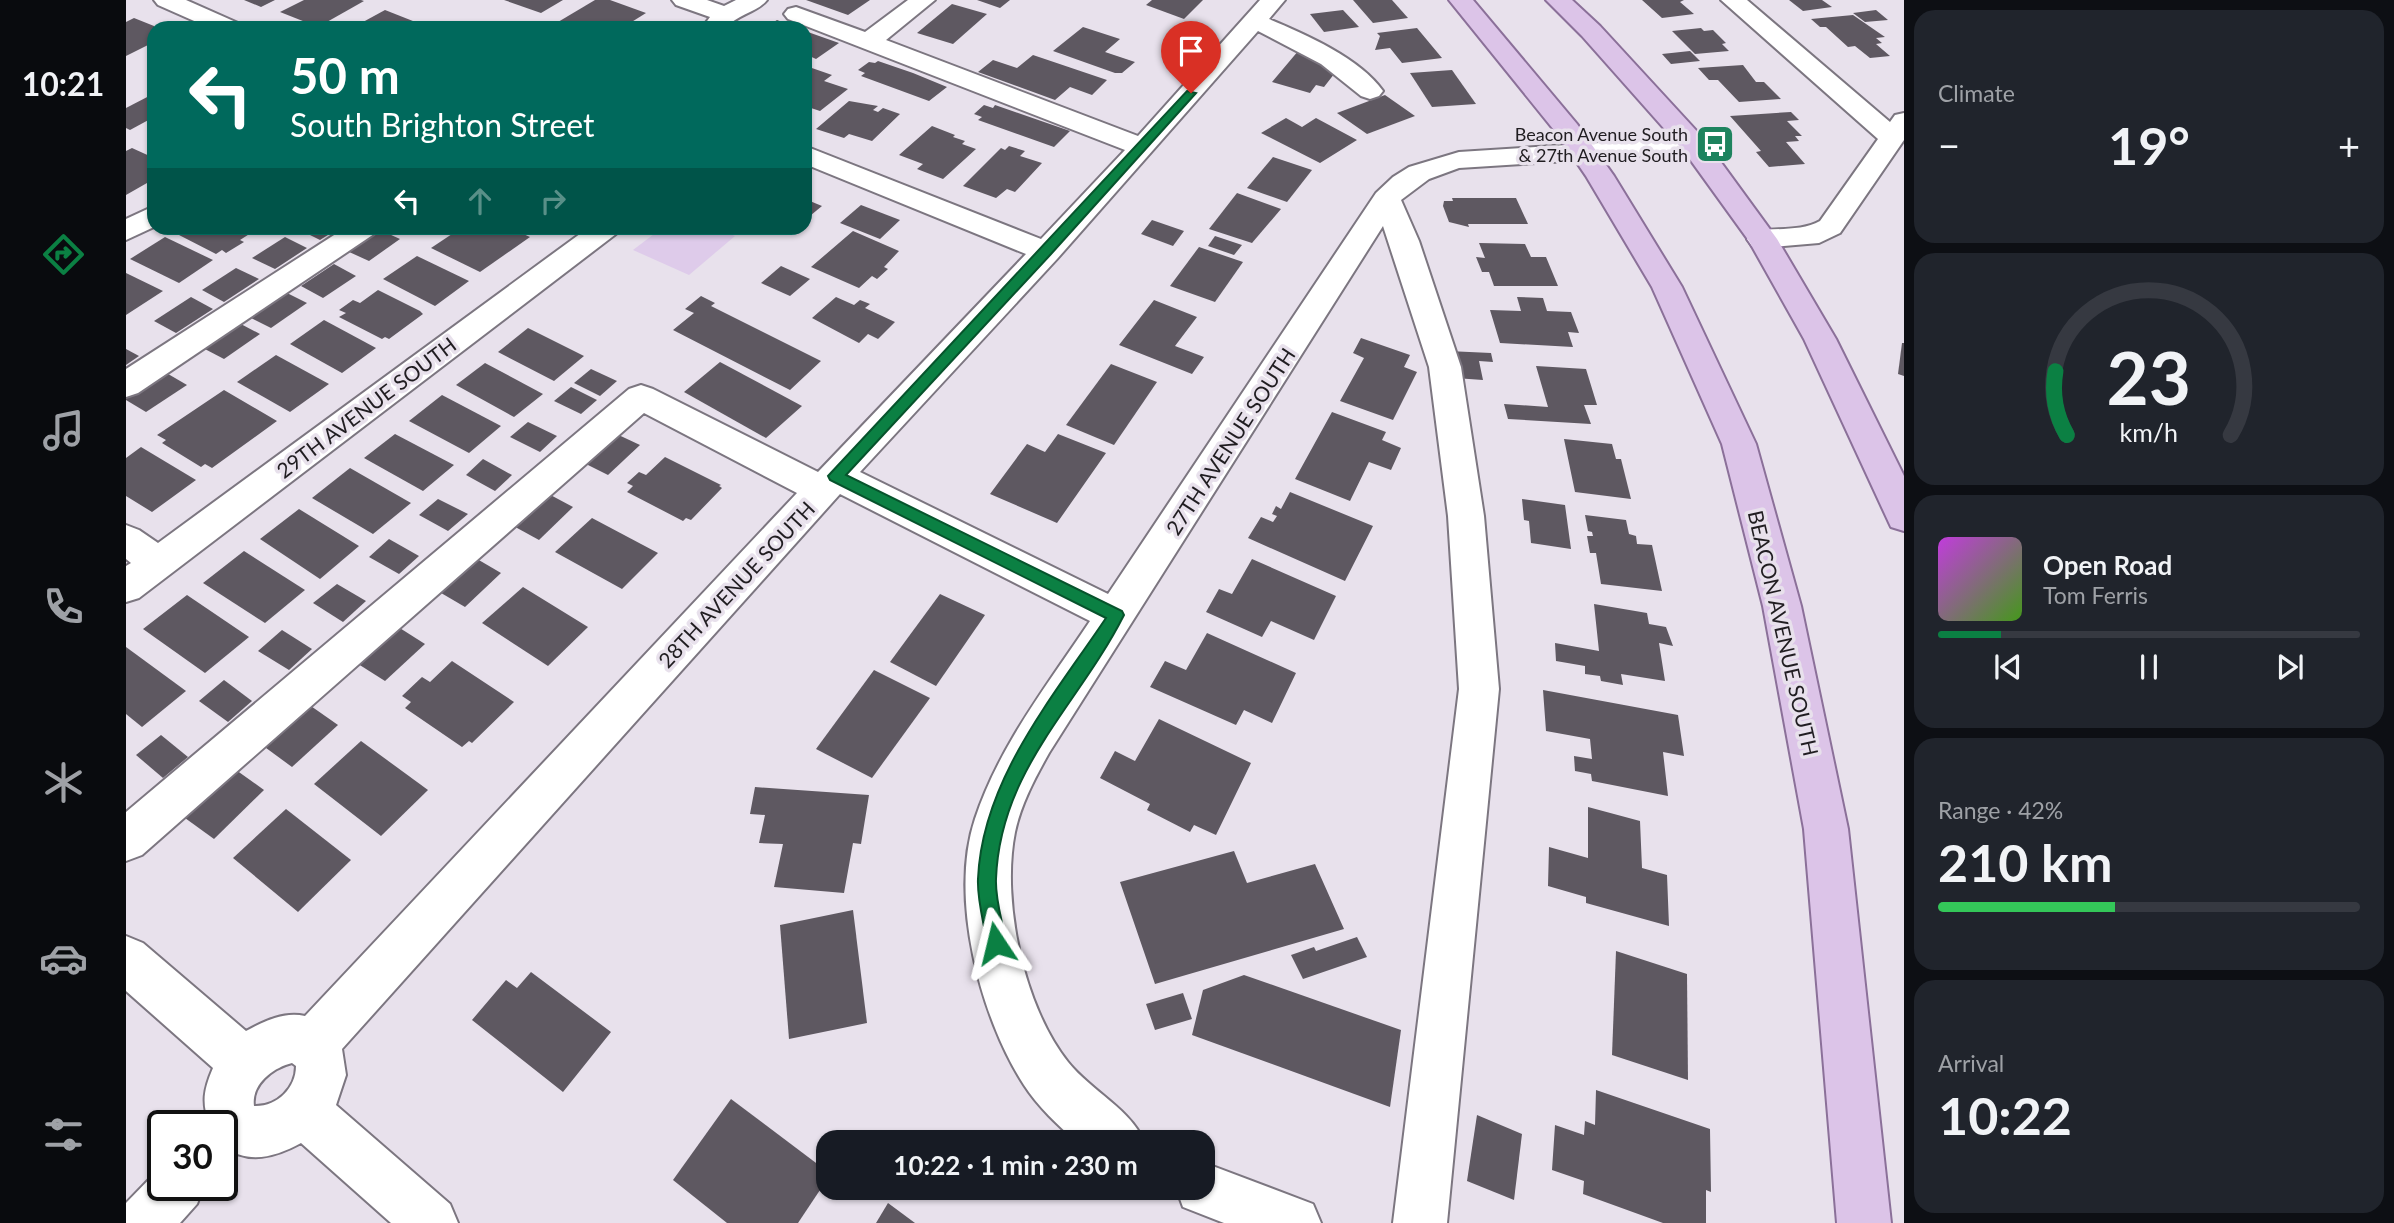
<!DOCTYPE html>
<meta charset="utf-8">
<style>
body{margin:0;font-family:Lato,sans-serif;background:#20242c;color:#f1f3f6;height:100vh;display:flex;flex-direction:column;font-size:26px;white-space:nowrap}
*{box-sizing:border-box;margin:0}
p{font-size:23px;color:#9ea1a6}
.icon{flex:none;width:38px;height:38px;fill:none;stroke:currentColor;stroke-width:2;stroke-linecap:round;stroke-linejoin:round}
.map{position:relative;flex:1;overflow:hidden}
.side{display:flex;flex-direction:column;gap:10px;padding:10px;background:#0d0f14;width:490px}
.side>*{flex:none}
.top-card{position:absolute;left:21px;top:21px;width:665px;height:214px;border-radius:21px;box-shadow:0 2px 5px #0004;background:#00695c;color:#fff;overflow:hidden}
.speed{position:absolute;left:21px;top:1110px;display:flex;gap:14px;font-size:35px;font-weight:700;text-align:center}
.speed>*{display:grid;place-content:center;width:91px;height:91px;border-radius:50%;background:#171b24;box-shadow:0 2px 5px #0004;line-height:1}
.speed .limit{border:4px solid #111;border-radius:10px;background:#fff;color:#111}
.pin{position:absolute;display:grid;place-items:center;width:60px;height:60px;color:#fff;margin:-72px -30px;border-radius:50% 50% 50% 0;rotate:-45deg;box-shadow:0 0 7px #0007}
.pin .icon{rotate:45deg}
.me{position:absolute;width:77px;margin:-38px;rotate:350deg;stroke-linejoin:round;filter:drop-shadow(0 0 5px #0008)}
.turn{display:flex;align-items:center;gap:24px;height:147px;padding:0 28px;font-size:32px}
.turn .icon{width:91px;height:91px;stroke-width:2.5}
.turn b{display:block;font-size:49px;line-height:60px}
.lanes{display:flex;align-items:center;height:66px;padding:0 28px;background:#0003;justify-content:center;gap:35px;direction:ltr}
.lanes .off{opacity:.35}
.big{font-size:52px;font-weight:700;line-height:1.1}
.side .widget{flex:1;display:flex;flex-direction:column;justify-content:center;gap:10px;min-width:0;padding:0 24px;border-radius:21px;background:#20242c}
.side .dial{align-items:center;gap:0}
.dial svg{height:182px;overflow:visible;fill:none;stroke:#363941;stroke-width:7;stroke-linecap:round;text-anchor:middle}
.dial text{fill:#f1f3f6;stroke:none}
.song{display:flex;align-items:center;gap:21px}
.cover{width:84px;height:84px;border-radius:10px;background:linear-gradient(135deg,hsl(290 70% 55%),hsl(100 70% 35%))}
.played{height:7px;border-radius:4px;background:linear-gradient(90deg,#0b8043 15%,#363941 15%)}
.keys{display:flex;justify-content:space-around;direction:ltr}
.heat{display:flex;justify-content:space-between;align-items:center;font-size:38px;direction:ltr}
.charge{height:10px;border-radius:5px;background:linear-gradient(90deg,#34c759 42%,#363941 0)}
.trip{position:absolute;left:690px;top:1130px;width:399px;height:70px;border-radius:21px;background:#171b24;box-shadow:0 2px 5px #0004;font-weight:700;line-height:70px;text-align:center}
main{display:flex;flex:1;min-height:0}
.menu{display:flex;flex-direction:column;width:126px;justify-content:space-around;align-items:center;background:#090b0e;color:#9ea1a6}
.menu .icon{width:49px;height:49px}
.menu .selected{color:#0b8043}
.menu b{font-size:32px;color:#f1f3f6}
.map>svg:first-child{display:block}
</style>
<main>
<nav class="menu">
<b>10:21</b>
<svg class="icon selected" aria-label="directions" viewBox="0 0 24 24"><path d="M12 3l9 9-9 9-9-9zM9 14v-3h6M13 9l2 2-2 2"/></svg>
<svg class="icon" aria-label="music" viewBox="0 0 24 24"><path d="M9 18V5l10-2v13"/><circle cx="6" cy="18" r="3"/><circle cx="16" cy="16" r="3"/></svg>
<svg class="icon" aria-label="phone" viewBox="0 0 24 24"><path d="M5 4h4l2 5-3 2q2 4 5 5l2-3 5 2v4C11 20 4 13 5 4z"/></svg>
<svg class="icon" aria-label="climate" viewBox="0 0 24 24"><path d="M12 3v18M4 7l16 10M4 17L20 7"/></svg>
<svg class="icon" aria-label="car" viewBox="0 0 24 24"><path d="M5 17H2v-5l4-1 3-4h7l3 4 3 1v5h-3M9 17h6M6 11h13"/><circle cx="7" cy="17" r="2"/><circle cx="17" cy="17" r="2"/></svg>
<svg class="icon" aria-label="filters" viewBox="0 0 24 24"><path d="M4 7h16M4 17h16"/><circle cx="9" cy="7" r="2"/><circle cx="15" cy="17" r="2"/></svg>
</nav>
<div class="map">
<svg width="1778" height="1223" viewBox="0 0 1778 1223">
<rect width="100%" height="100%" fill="#e8e1ec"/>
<!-- green -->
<polygon fill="#decbea" points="536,228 590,228 609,236 563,275 507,250"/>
<!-- building -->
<g fill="#5e5861">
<polygon points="118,0 149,0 135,7"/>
<polygon points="178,0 235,0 238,1 192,27 154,12"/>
<polygon points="378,0 437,0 415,13"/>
<polygon points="469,0 484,0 520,13 496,28 448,28 432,22"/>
<polygon points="680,0 744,0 722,15"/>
<polygon points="851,0 884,0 874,8"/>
<polygon points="1026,0 1077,0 1058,19 1020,5"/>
<polygon points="1227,0 1266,0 1282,18 1247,23"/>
<polygon points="1516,0 1558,0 1554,2 1568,14 1536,18"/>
<polygon points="1663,0 1696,0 1706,7 1677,11"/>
<polygon points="826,4 861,14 827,44 791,33"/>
<polygon points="259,10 297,25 291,28 226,28"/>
<polygon points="1217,10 1233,27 1198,32 1184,14"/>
<polygon points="1750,10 1762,20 1739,22 1727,13"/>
<polygon points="1727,15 1759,37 1750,38 1756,43 1750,44 1764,56 1744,58 1729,46 1722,47 1700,27 1694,27 1685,19"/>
<polygon points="8,18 28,26 28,42 0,56 0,22"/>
<polygon points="651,20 671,28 627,28 633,24 640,27"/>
<polygon points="957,27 994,39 979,52 1009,62 996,73 989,73 927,51"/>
<polygon points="1291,28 1316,58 1276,63 1264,48 1249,50 1254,36 1251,33"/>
<polygon points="1575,28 1578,31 1587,30 1600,43 1596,44 1603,51 1569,54 1546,31"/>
<polygon points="679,31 713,43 690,59 679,54"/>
<polygon points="1173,50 1198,62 1196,65 1212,69 1198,87 1190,85 1184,93 1146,82"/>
<polygon points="1564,51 1574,61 1545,64 1536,54"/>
<polygon points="907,55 981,80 966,95 944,87 929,100 852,72 867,60 891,68"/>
<polygon points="752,61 787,73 821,87 803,101 735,76 739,73 732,70 743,62 749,63"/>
<polygon points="1617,65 1630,82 1638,82 1655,99 1613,102 1592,80 1583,80 1572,68"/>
<polygon points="683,67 706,75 698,81 722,89 694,111 679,106 679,70"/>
<polygon points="1326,70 1350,104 1306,107 1284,73"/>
<polygon points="27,94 28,117 4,130 0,128 0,108"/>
<polygon points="1259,95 1289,116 1241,134 1211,113"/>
<polygon points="723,101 752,106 747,110 752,112 757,108 774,114 746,141 723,134 718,138 690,129"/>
<polygon points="858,105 867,108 869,105 944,131 928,147 852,120 856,117 848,114"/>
<polygon points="1665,112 1673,120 1661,121 1676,136 1669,136 1673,141 1660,142 1679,164 1643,167 1630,152 1635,151 1604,116"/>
<polygon points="1160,118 1176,127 1190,118 1231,140 1194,163 1135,133"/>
<polygon points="806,126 829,135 827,137 839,141 836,144 850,149 817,179 791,169 797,164 773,155"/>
<polygon points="883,146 899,151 894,156 916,163 889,192 881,189 870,198 837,186 875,148 879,150"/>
<polygon points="6,148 28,158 28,179 0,195 0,151"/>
<polygon points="1147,157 1186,170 1161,202 1121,188"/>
<polygon points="1111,193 1155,209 1126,243 1083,229"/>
<polygon points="1326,198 1390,198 1402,224 1342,224 1343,227 1323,222 1317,206 1318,201 1327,201"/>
<polygon points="679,199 696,206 679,220"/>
<polygon points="735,205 774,220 754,239 714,223"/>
<polygon points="1026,220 1058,231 1047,246 1015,234"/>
<polygon points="54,228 127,228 131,229 114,240 118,242 100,253 96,250 90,254 53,235 57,232 52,229"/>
<polygon points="175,228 213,228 194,240 172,229"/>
<polygon points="335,228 384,228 404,237 354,272 305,248"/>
<polygon points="252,229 274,239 243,261 221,251"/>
<polygon points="727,231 773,251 758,267 762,269 751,279 746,276 733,288 685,267"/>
<polygon points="1089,236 1116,245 1108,255 1082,246"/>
<polygon points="39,237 87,260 53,283 4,259"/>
<polygon points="159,237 181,248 149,269 126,258"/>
<polygon points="1353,243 1399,244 1405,257 1420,257 1432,286 1368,286 1363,272 1356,272 1350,257 1359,258"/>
<polygon points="1073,247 1117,262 1089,302 1044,286"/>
<polygon points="291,256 343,281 309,306 257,279"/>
<polygon points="208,264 230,276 197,298 175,286"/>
<polygon points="655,266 684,279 664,296 635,283"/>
<polygon points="110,268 133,279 98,302 76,290"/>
<polygon points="0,273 37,291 0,315"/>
<polygon points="252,290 294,311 297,314 263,339 259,337 256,339 213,317 220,313 213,310 227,300 234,303"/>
<polygon points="157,291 181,303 145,328 121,316"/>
<polygon points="575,296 589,303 585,306 695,361 664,390 547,330 568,313 559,309"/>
<polygon points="65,297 87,309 50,333 28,321"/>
<polygon points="710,297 728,305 734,300 744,304 739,308 769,322 752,339 742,334 733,343 686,318"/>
<polygon points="1391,297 1417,298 1421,311 1445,312 1453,333 1442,332 1447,347 1374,343 1364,310 1395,311"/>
<polygon points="1028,300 1071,317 1049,346 1078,357 1066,374 993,345"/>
<polygon points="198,320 250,348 216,373 164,344"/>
<polygon points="111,322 134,334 98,359 75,347"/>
<polygon points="402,328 458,356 428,381 372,352"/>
<polygon points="1235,338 1284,355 1278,367 1291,372 1267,420 1214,401 1238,358 1227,353"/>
<polygon points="1776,343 1778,343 1778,376 1772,374"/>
<polygon points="0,349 13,356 0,365"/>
<polygon points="1322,351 1365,353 1367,362 1353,361 1357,380 1329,378"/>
<polygon points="150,355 203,384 164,412 111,382"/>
<polygon points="594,362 676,406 640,438 558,392"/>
<polygon points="359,363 417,394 388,417 330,385"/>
<polygon points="985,364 1031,382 988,445 940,425"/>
<polygon points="1410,366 1460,369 1471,405 1458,405 1465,424 1382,419 1378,404 1422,407"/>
<polygon points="465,369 491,381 474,396 448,383"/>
<polygon points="37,371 61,385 20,412 0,400 0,396"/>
<polygon points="445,387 471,400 455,414 428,401"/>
<polygon points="98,390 151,421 86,468 79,464 75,467 36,443 40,440 31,435"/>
<polygon points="316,395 375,426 343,453 283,421"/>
<polygon points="1206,412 1260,432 1256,440 1275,448 1265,470 1243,462 1224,501 1169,479"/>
<polygon points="402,422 431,436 414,452 384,437"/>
<polygon points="484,431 514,445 482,475 452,460"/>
<polygon points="269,434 328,465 297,491 238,458"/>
<polygon points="932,434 980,453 931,523 864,494 901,444 919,452"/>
<polygon points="1438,439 1486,444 1490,459 1495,459 1505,499 1449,492"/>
<polygon points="15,447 70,480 26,512 0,496 0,458"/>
<polygon points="539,457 595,485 593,486 596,488 565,520 560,518 557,521 501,492 507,486 501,483 513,472 520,475"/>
<polygon points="357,459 386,475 369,491 340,475"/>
<polygon points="224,468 285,503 247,534 186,498"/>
<polygon points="417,491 447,507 413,540 382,523"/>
<polygon points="1164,492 1247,526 1219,581 1122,538 1135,517 1147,522 1151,516 1146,514 1150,506 1155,509"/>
<polygon points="312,499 342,514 322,531 293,515"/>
<polygon points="1396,499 1439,505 1445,549 1405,543 1403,521 1398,520"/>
<polygon points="173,509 233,546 194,579 134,539"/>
<polygon points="1459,515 1500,520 1503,534 1510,536 1511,544 1526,545 1536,591 1475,584 1470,553 1464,553 1461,536 1467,536 1466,532 1462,531"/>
<polygon points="466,518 532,553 496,589 429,552"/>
<polygon points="263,539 293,556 273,574 243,557"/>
<polygon points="118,551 179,590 139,623 77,583"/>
<polygon points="346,556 375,573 339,607 310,590"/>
<polygon points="1126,559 1210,596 1188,640 1145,621 1136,637 1080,612 1093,589 1106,594"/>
<polygon points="211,584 240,601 217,622 187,603"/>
<polygon points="397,587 462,627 422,666 356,623"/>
<polygon points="814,594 859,615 810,686 764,662"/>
<polygon points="61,595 123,637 79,673 17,629"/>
<polygon points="1468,604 1521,613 1523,624 1540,627 1547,646 1533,643 1539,681 1495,674 1497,685 1475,681 1474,676 1459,674 1459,666 1430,661 1429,643 1473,651"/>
<polygon points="269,625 299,644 259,681 229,662"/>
<polygon points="156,630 186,649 163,670 132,651"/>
<polygon points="1081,633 1170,673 1146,723 1118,710 1110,725 1024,687 1039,661 1060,670"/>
<polygon points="0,647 60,691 16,727 0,714"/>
<polygon points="326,661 388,702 346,743 343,741 336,747 279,708 285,702 276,696 296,677 304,682"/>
<polygon points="748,670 804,698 746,778 690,749"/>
<polygon points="98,680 126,701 102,722 73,701"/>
<polygon points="1417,690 1552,715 1558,756 1537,752 1542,796 1466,781 1465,774 1449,771 1448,756 1466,759 1464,739 1420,731"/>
<polygon points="182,704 212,725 166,767 136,745"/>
<polygon points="1033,719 1125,763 1090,835 1068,825 1064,832 1021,810 1024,804 974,778 989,751 1009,761"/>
<polygon points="35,735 62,757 37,778 10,755"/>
<polygon points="235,741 302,790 255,836 188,784"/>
<polygon points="110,770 138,790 88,839 59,818"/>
<polygon points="629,787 743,795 735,844 727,843 718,893 648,887 657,844 633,843 639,815 624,814"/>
<polygon points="1462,807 1514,821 1516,868 1541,875 1543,926 1460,903 1460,897 1422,886 1423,847 1462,858"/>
<polygon points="160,809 225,860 172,912 107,858"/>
<polygon points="1108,851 1121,883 1189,864 1218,929 1029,984 994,882"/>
<polygon points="727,910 741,1023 663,1039 654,925"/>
<polygon points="1231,937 1241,957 1177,979 1165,955 1188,947 1190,951"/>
<polygon points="1490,951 1561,974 1562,1080 1486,1055"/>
<polygon points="405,972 485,1032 437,1092 346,1020 380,980 391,988"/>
<polygon points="1118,975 1275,1030 1264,1107 1066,1035 1077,990"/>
<polygon points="1057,993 1066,1019 1029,1030 1020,1004"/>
<polygon points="1470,1090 1584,1129 1585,1192 1580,1190 1580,1223 1537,1223 1457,1194 1458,1181 1426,1170 1429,1125 1458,1135 1459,1121 1469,1125"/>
<polygon points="605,1099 702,1172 702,1178 672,1223 601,1223 547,1180"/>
<polygon points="1351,1115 1396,1134 1388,1200 1341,1181"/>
<polygon points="762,1203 789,1223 750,1223"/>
</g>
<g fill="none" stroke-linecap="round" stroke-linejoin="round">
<!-- minor casing -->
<g stroke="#7c7680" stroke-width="4">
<g id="minor">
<polygon points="28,0 60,0 112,23 116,28 84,28 32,5"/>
<path d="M546 0H581L598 6 610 0H641C631 13 611 14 600 28H576L584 17 550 5Z"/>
<path d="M782 0H809L760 40 1012 136 1134 0H1159L1143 19C1179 34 1234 58 1257 91L1253 96 1244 99 1235 96 1195 64 1132 31 931 259 734 472 982 594 1250 193 1267 177 1283 167 1333 152 1568 137 1578 139 1581 145 1578 151 1568 153 1333 168 1303 179 1275 200 1293 241 1335 367 1358 516 1373 689 1321 1223H1267L1333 689 1322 516 1303 367 1257 226 923 753C909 778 895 804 889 832 875 901 898 1007 942 1062 965 1091 1005 1109 1019 1143H952C932 1125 912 1107 898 1085 854 1017 823 897 849 819 873 746 922 684 964 621L714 494 216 1049 220 1075 210 1105 324 1204 332 1223H265L175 1143C149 1157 123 1165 96 1146V1125H84C75 1103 78 1089 87 1068L0 991V936L17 943 120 1031C138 1021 159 1011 179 1016L671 493 518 413 16 855 0 861V812L503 389 515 385 527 389 692 472 900 254 679 164V146L915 239 999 150 662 19 658 14 662 9 670 7 739 32ZM166 1063 170 1066C170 1088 151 1107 128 1106 125 1085 146 1068 166 1063Z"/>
<path d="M1595 0H1621L1764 122 1769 115 1778 113V140L1714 233 1693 243 1636 248 1626 246 1621 239 1626 232C1647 227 1675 232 1694 221L1752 139Z"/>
<polygon points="28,206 28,227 0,240 0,219"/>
<polygon points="219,228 252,228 248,234 12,393 0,397 0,369"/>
<polygon points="462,228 494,228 490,234 13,598 0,602 0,566 5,563 0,559 0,525 13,530 32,543"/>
<polygon points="1076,1162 1187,1204 1195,1223 1098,1223 1057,1207 1050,1188 1076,1188"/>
<polygon points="37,1165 37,1185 78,1185 71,1204 54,1223 0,1223 0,1203"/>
</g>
</g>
<!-- major casing -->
<g stroke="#8b7099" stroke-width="4">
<g id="major">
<polygon points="1323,0 1347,0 1451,124 1488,176 1556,287 1630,444 1675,606 1722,829 1765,1223 1711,1223 1678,829 1637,606 1596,444 1526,287 1460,176 1432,135"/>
<polygon points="1420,0 1446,0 1474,26 1578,139 1651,239 1710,339 1778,476 1778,531 1765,527 1678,339 1623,241 1558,151 1456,36"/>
</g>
</g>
<!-- minor -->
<use href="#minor" fill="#fff" fill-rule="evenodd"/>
<!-- major -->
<use href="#major" fill="#dcc4e8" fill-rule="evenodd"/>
</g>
<!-- route -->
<path fill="#0b8043" stroke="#07532c" stroke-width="2" d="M1061 91 1070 93 925 254 720 475 996 611 998 615C952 706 874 769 870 879 869 900 877 923 880 943L877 950 870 953 863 950 861 943C858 923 851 900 852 879 856 780 927 697 980 618L704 480 702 476Z"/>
<!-- icons -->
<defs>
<g id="bus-square" transform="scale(2.0125)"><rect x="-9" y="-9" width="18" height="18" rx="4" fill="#1d835e" stroke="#e8e1ec"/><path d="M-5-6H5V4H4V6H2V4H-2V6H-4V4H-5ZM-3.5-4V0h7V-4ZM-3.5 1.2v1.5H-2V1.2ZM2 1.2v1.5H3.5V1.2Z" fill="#fff"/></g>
</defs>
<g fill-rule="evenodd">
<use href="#bus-square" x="1589" y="144"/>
</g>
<g text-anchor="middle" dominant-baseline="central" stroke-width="7" stroke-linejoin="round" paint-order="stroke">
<!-- far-poi labels -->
<g font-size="18" fill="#201d21" stroke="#e8e1ec" text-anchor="end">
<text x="1562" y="134">Beacon Avenue South<tspan x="1562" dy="21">&amp; 27th Avenue South</tspan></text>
</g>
<!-- street labels -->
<g font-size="21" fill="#201d21" stroke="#e8e1ec">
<text transform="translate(240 407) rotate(-37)">29TH AVENUE SOUTH</text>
<text transform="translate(1104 441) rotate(-57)">27TH AVENUE SOUTH</text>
<text transform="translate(610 584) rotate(-47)">28TH AVENUE SOUTH</text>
<text transform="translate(1658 633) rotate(77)">BEACON AVENUE SOUTH</text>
</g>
</g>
</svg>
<div class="speed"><div class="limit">30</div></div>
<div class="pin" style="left:1065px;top:93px;background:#d93025"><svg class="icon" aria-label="arrive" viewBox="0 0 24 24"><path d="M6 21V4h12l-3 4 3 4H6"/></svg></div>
<svg class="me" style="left:870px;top:943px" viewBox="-20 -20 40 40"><path d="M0-17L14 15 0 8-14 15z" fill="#0b8043" stroke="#fff" stroke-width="4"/></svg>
<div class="trip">10:22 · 1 min · 230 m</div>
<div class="top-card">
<div class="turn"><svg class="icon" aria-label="left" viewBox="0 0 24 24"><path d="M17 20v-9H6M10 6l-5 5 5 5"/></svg><div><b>50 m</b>South Brighton Street</div></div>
<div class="lanes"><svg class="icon" aria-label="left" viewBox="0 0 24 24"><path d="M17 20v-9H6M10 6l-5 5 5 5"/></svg><svg class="icon off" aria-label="ahead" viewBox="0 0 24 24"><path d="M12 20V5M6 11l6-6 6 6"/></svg><svg class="icon off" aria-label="right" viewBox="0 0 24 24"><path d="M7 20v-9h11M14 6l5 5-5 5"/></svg></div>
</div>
</div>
<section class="side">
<div class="widget"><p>Climate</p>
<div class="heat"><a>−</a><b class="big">19°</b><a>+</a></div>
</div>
<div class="widget dial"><svg viewBox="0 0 100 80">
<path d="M14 69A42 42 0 1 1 86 69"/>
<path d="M14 69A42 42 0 0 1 9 41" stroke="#0b8043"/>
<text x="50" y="56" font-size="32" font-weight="700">23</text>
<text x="50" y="72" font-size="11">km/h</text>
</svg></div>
<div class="widget">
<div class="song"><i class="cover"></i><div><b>Open Road</b><p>Tom Ferris</p></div></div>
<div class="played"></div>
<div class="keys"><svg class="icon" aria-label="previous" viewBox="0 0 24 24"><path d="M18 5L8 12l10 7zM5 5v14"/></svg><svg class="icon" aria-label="pause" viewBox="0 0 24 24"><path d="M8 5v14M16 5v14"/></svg><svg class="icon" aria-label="next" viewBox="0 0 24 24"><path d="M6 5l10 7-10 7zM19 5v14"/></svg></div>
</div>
<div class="widget"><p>Range · 42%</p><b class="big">210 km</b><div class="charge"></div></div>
<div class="widget"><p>Arrival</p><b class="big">10:22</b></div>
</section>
</main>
